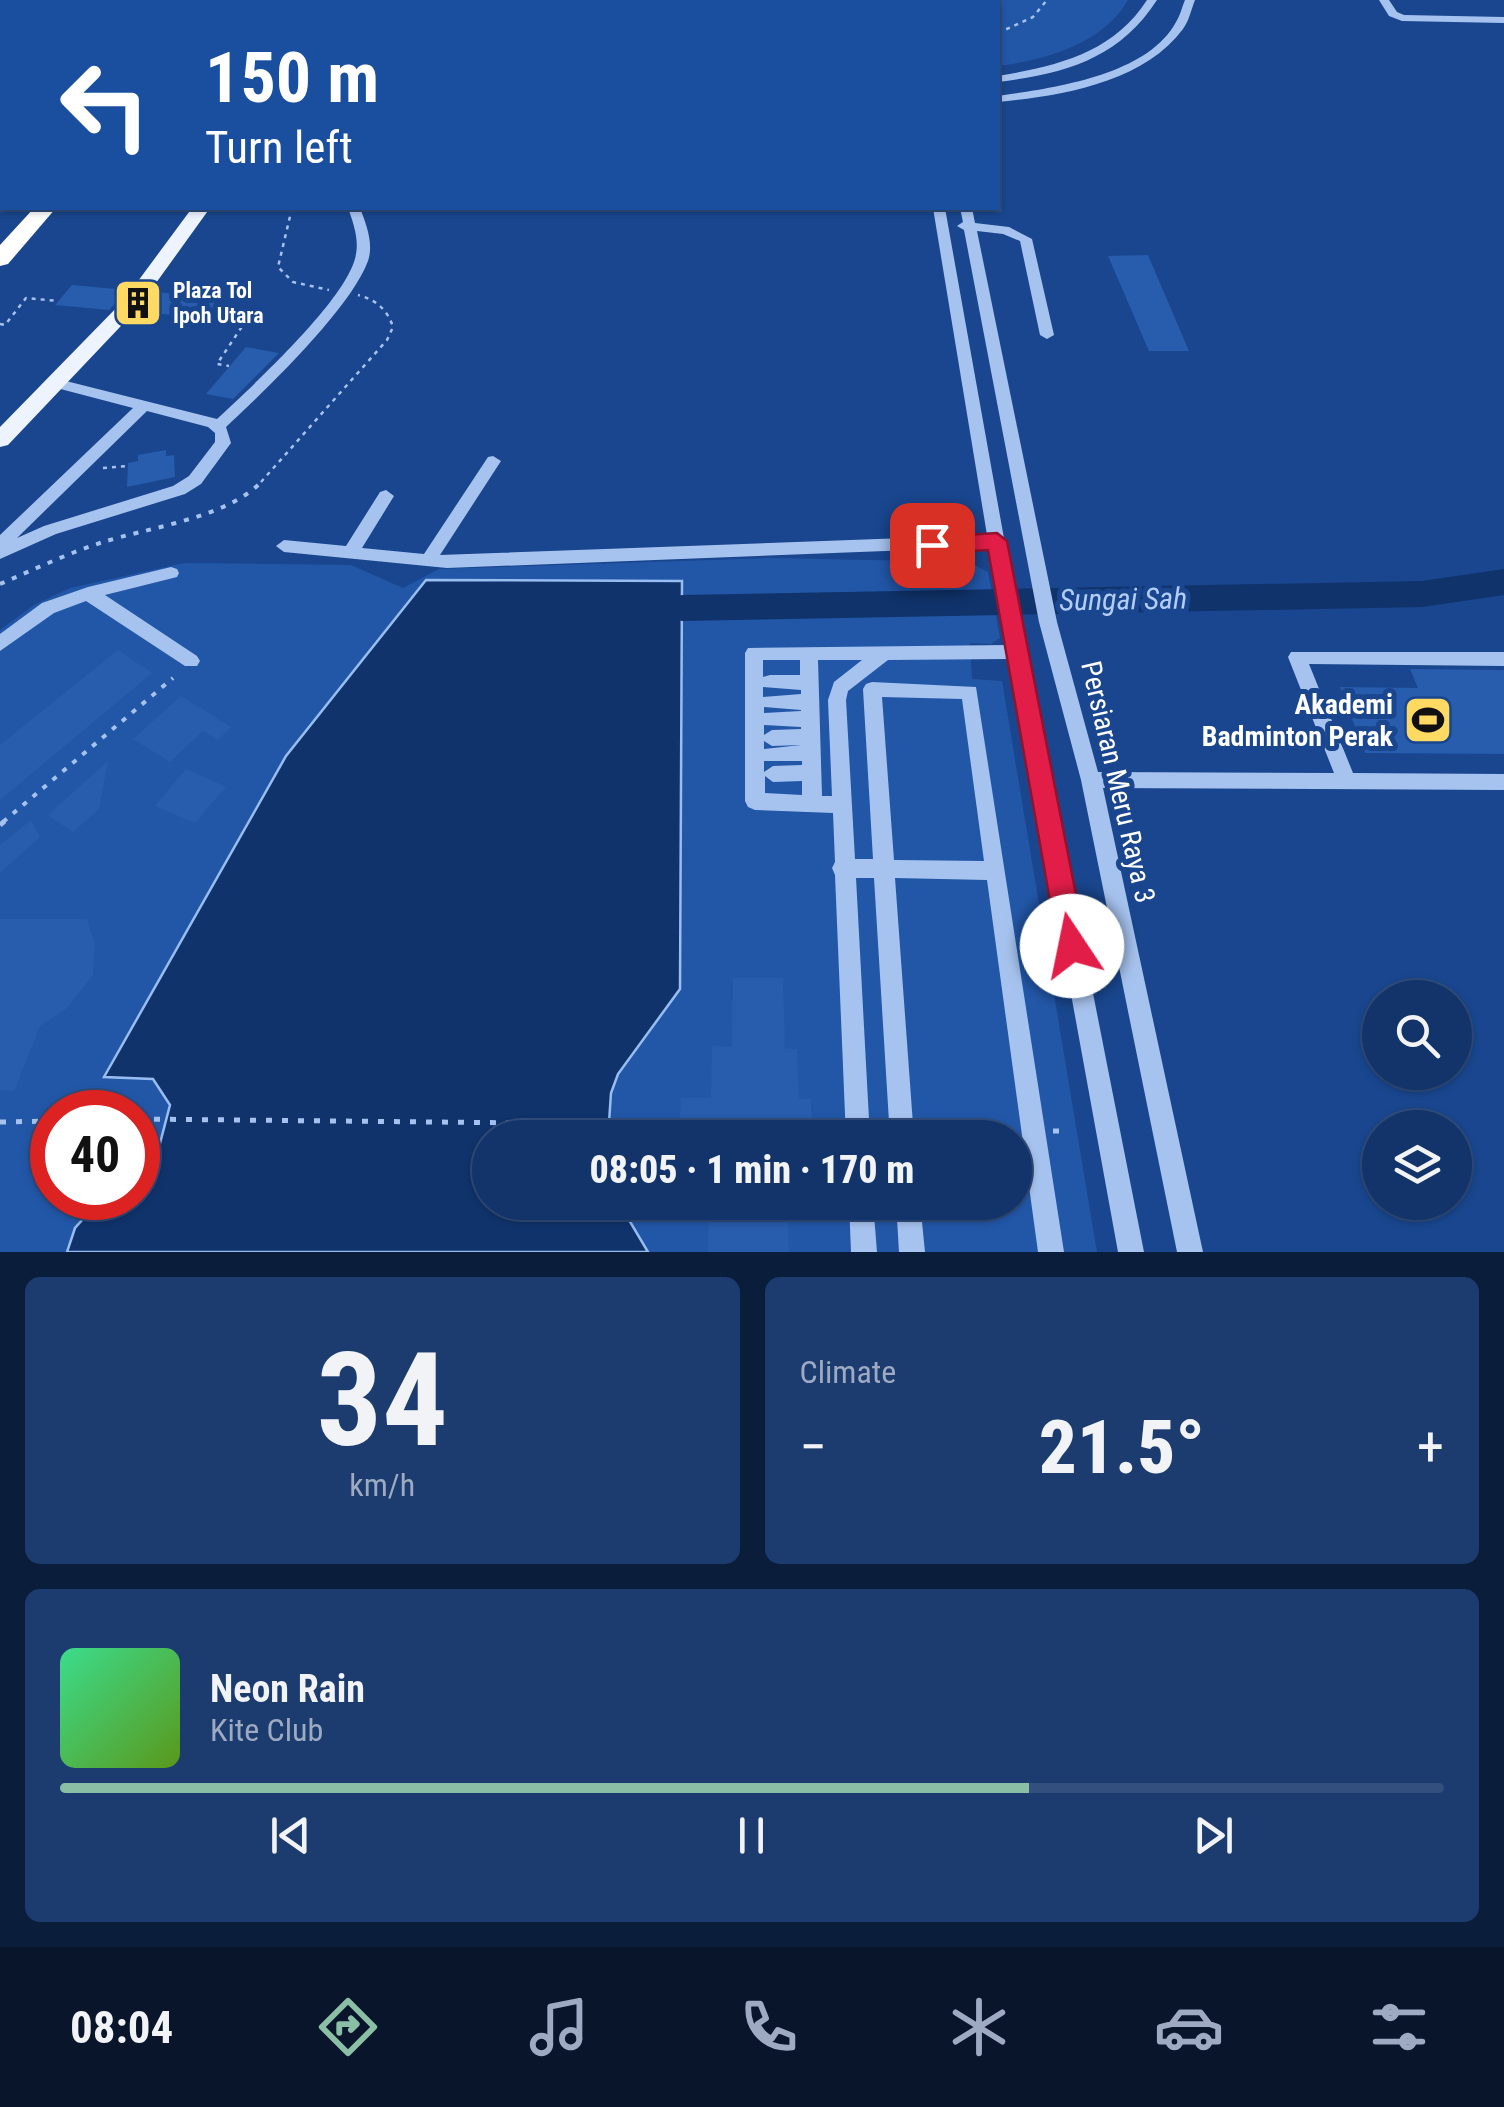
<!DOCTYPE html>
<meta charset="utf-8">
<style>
body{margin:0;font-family:"Roboto Condensed",sans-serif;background:#1c3c70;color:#f1f3f6;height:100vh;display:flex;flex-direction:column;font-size:38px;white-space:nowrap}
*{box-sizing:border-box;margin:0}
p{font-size:32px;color:#9daac1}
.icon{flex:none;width:55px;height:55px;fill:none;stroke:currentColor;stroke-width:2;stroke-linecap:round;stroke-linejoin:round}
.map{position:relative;height:1252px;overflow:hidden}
.side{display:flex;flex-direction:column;gap:25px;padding:25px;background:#0a1d3a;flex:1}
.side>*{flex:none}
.hud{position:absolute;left:0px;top:0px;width:1000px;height:210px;box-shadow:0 2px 8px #0004,0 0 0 2px #324f7e;background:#1a4fa0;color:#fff;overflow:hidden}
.tools{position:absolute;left:1362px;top:980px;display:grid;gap:20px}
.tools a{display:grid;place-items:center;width:110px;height:110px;border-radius:50%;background:#13346a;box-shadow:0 2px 8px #0004,0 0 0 2px #324f7e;font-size:50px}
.speed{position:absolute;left:30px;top:1090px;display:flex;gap:20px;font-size:50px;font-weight:700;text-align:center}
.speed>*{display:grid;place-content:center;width:130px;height:130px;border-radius:50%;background:#13346a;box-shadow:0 2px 8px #0004,0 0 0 2px #324f7e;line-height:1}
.speed .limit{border:15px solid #d22;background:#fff;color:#111}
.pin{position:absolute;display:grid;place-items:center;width:85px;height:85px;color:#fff;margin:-42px;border-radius:20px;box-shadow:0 5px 15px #0006}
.me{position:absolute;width:110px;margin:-55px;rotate:349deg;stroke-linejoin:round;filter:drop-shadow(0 0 8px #0008)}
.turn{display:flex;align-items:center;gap:35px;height:210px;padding:0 40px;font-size:45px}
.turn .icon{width:130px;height:130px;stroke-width:2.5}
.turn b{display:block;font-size:70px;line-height:85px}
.big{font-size:75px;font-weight:800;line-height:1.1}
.side .tile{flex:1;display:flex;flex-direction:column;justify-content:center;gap:15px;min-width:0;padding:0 35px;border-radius:15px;background:#1c3c70}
.side .dial{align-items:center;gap:0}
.dial b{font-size:130px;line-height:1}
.song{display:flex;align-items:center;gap:30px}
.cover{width:120px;height:120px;border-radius:15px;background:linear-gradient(135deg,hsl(150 70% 55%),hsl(90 70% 35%))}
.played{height:10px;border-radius:5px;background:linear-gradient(90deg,#8abfa5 70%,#324f7e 70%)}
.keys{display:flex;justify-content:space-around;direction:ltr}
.heat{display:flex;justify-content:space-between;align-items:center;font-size:55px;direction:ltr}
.side .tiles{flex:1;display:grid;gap:25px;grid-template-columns:1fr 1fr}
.tile:last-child{grid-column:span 2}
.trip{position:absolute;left:472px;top:1120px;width:560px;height:100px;border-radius:50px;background:#13346a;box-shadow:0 2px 8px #0004,0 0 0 2px #324f7e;font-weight:800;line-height:100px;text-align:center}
.tabs{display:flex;height:160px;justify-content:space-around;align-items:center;background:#08152a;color:#9daac1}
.tabs .icon{width:70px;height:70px}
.tabs .selected{color:#8abfa5}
.tabs b{font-size:45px;color:#f1f3f6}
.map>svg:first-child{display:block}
</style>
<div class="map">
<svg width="1504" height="1252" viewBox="0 0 1504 1252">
<rect width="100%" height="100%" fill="#19468e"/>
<!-- green -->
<g fill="#2257a8" fill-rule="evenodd">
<path d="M700 0H1128C1103 44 1045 60 998 66V2Z"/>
<path d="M769 558 969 562 988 572 1000 638 991 644 970 643 972 679 1002 681 1097 1252H0V630L34 605 70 588 184 563 351 565 403 588 439 569ZM52 1112H138V1198H52ZM490 1138H1015V1202H490Z"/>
</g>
<!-- water -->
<polygon fill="#10336c" stroke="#98bdf1" stroke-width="2.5" points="426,580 682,581 680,989 618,1074 611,1093 608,1137 490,1138 490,1202 619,1203 648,1252 67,1252 75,1228 102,1198 138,1198 138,1167 159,1147 170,1105 153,1079 104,1077 286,756"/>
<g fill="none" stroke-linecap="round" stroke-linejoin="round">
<!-- river -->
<polygon fill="#10336c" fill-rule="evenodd" points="1504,569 1504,595 1422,607 682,621 670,617 665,608 670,599 682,595 1422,581"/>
</g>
<!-- building -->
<g fill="#285cad">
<polygon points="1148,255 1189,351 1149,351 1108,256"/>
<polygon points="72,285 127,290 109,310 55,305"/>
<polygon points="154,292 223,298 209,318 139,312"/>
<polygon points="246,347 279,353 233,399 206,394"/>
<polygon points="166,450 166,456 174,455 175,477 127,487 128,463 138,461 138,455"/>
<polygon points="118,650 152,673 0,800 0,745"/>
<polygon points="1410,669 1504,670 1504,754 1365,753 1340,687 1418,688"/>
<polygon points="181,696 231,727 218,740 203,731 170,762 133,739"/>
<polygon points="108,761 99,809 73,832 48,815"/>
<polygon points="186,769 226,787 195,823 155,806"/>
<polygon points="31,820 40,837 0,873 0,845"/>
<polygon points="0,919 87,919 95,944 93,975 67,1008 40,1026 14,1091 0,1090"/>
<polygon points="733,978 783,978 785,1049 797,1049 799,1099 811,1099 812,1138 679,1138 681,1098 711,1098 712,1046 732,1047"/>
<polygon points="709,1202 799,1202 799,1219 788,1219 789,1252 708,1252"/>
</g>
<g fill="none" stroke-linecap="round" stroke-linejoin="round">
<!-- path-far2 -->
<g stroke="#a6c3ef" stroke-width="2.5" stroke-dasharray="4 5" stroke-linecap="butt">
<polyline points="794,2 798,0"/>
<polyline points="998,33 1033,17 1047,0"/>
<polyline points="292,208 278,267 293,282 329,290"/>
<polyline points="212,314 247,319 217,364 229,366"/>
<polyline points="0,324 5,325 26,298 58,301"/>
<polyline points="103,468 128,466"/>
<path d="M261 482 387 340 393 327C387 309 376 300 358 295"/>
</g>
<!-- path-far1 -->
<g stroke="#a6c3ef" stroke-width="4" stroke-dasharray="5 8" stroke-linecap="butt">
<path d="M0 584C33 570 66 554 100 543 149 527 229 518 263 480"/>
<polyline points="3,822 173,678"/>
</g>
<!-- path -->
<g stroke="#a6c3ef" stroke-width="5" stroke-dasharray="6 10" stroke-linecap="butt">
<polyline points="0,825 6,820"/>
<polyline points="138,1119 630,1124 680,1133"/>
<polyline points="0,1122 52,1121"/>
<polyline points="923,1130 963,1130"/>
<polyline points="983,1130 1013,1131"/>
<polyline points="1053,1131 1068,1131"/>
<polyline points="812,1134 838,1131"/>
</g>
<!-- minor -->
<g fill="#a6c3ef" fill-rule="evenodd">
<rect x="334" y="0" width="10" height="2"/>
<polygon points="632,0 643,0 644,2 634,2"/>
<polygon points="675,0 685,0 686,2 676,2"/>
<path d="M1147 0H1157C1119 59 1064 74 998 82V76C1057 66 1113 53 1147 0Z"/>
<path d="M1185 0H1195C1191 10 1189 21 1183 29 1143 83 1060 96 998 102V96C1052 88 1147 76 1176 22 1180 16 1182 7 1185 0Z"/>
<polygon points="1379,0 1389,0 1397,12 1404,15 1504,17 1504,23 1402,21 1389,16"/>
<path d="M348 208H360C366 224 374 243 368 261 351 308 265 391 226 427L231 443 201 484 185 494 56 534 0 559V535L133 408 49 386V380L54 378 217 419C250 388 350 297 356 254 359 238 353 222 348 208ZM147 411 208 427 215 433V442L189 476 173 486 44 526 17 538Z"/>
<path d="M933 208H945L1010 572 1144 1252H1118L1010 659 888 660 848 691 846 700 855 859H873L863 689 866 684 872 682 976 687 1064 1252H1038L987 880 895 878 914 1138H890L874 878H856L870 1138H846L835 875 832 868 835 862 833 813 755 810 748 807 745 801V653L748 648 1007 645 989 547 447 568 284 552 276 546 284 540 346 546 380 492 386 490 394 496 362 548 424 554 488 457 493 456 501 461 440 555 987 535ZM763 660H800V675H770L763 677ZM818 660H862L834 682 828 700 832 796H822ZM763 687 801 690V694L763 697ZM882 697 962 699 984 861 894 860ZM764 707 801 710V711L764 713ZM764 725 801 727V729L772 730 764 735ZM764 741 772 746 801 745 764 749ZM764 761H802V765L773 766 764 772ZM765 776 773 782 802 781V795L765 793Z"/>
<polygon points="960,208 972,208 975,223 1009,227 1032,239 1054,335 1047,339 1040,335 1020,241 1003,234 977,231 1057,622 1098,772 1334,773 1288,657 1291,652 1504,652 1504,666 1309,664 1353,773 1504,774 1504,790 1103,788 1203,1252 1177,1252 1081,780 1039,622 964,230 957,226 963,222"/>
<polygon points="171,567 177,569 179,573 177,577 105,595 197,656 200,661 197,666 185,666 86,601 54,613 0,651 0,634 42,603 88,587"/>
<polygon points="849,1202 873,1202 877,1252 851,1252"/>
<polygon points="896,1202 920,1202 925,1252 899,1252"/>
</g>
<!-- major -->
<g fill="#edf3ff" fill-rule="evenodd">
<rect x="284" y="0" width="14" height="2"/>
<polygon points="2,118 2,129 0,130 0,119"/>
<polygon points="192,208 210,208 138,308 8,445 0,447 0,427 124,300"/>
</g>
<!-- highway -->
<polygon fill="#fff" fill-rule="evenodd" points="34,208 56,208 8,264 0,266 0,245"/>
</g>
<!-- route -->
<polygon fill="#e11d48" stroke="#92132f" stroke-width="2.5" points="997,533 1007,541 1086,946 1082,955 1072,959 1062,955 1058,946 988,550 932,553 921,545 932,537"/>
<!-- icons -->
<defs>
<g id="building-square" transform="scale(2.5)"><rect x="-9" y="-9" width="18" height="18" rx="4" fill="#ffda63" stroke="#19468e"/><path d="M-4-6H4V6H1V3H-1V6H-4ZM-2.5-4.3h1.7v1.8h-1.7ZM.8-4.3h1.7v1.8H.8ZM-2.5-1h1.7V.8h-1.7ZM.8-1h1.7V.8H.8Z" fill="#111"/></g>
<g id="stadium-square" transform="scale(2.5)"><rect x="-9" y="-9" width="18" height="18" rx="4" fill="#ffda63" stroke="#19468e"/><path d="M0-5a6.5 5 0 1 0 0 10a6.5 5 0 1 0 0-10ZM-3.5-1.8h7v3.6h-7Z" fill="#111"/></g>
</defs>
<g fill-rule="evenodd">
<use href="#building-square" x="138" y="303"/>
<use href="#stadium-square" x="1428" y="720"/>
</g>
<g text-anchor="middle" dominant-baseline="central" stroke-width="10" stroke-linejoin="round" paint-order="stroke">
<!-- far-poi labels -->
<g font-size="22" font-weight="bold" fill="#fff" stroke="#19468e" text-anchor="start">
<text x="173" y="290">Plaza Tol<tspan x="173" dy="25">Ipoh Utara</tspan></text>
</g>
<!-- poi labels -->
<g font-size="28" font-weight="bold" fill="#fff" stroke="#19468e" text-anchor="end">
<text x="1393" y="704">Akademi<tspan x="1393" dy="32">Badminton Perak</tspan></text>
</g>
<!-- street labels -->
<g font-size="28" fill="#fff" stroke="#19468e">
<text transform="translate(1118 782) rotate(77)">Persiaran Meru Raya 3</text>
</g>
<!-- water labels -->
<g font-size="30" font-style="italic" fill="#b2cdf6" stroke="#19468e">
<text transform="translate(1123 599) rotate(-1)">Sungai Sah</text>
</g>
</g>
</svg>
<div class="tools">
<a><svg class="icon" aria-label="search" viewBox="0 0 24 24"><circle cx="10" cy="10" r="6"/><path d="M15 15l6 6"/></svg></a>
<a><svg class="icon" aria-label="layers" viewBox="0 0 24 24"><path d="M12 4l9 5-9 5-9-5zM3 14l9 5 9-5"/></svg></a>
</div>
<div class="speed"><div class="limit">40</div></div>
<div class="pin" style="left:932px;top:545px;background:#d93025"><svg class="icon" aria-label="arrive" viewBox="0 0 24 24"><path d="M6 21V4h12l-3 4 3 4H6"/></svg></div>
<svg class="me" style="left:1072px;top:946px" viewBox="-20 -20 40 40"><circle r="19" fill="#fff"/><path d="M0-13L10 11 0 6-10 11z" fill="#e11d48"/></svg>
<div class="trip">08:05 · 1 min · 170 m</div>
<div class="hud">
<div class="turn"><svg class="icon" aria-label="left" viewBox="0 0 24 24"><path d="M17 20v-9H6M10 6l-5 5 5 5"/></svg><div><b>150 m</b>Turn left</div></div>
</div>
</div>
<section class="side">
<div class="tiles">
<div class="tile dial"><b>34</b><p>km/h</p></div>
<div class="tile"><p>Climate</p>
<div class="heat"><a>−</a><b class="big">21.5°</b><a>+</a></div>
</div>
<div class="tile">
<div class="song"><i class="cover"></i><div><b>Neon Rain</b><p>Kite Club</p></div></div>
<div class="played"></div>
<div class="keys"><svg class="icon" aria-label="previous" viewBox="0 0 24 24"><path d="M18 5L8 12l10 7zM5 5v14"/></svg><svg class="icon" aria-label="pause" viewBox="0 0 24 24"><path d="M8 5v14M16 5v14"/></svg><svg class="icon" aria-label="next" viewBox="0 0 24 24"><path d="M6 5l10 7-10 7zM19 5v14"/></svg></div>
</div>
</div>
</section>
<nav class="tabs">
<b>08:04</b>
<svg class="icon selected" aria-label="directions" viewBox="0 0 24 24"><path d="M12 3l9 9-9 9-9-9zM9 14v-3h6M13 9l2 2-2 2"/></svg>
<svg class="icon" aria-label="music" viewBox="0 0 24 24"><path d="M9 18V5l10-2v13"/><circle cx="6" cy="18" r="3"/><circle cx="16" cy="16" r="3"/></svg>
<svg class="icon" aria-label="phone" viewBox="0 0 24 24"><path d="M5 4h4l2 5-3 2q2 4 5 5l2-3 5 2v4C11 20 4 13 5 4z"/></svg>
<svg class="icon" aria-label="climate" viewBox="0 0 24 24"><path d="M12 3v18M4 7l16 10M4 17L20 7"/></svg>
<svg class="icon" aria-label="car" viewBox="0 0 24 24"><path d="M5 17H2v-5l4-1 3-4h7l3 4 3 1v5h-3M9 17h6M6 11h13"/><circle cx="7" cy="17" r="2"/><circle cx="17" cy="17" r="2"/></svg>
<svg class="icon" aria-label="filters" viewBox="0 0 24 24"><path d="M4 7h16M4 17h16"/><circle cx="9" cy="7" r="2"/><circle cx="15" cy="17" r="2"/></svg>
</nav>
